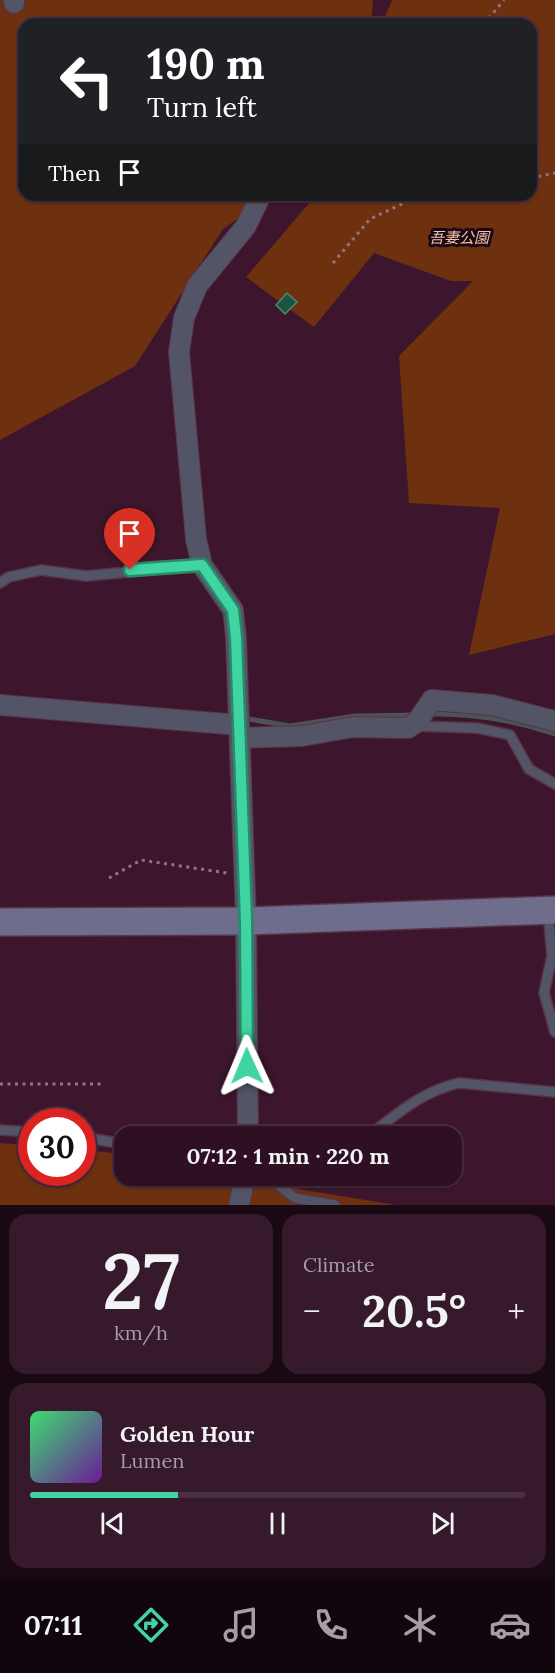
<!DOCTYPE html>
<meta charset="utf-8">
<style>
body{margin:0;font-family:Lora,"Noto Sans JP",serif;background:#36192a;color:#f1f3f6;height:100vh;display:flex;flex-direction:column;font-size:22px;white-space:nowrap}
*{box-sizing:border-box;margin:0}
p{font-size:20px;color:#a79da5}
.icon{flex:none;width:33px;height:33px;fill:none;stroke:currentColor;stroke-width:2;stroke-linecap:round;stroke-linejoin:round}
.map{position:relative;height:1205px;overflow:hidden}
.drawer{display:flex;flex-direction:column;gap:9px;padding:9px;background:#190913;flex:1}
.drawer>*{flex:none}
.banner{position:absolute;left:18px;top:18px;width:519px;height:183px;border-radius:18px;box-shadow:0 2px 4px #0004,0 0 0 2px #493040;background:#202124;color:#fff;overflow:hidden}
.speed{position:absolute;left:18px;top:1108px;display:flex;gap:12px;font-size:30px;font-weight:700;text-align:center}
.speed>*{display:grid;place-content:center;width:78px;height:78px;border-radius:50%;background:#2e1022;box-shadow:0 2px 4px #0004,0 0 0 2px #493040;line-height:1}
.speed .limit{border:9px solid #d22;background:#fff;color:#111}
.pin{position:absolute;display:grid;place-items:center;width:51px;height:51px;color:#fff;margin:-62px -26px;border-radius:50% 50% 50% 0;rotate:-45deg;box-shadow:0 0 6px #0007}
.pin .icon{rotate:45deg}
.me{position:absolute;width:66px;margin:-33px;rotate:359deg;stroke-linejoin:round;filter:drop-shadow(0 0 4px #0008)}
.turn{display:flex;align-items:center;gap:21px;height:126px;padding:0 30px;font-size:27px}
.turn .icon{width:78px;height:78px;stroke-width:2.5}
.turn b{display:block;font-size:42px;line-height:51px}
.then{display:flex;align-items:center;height:57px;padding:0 30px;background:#0003;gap:12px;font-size:22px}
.big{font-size:45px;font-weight:700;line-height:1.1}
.drawer .card{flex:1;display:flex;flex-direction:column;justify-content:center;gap:9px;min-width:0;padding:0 21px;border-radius:18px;background:#36192a}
.drawer .dial{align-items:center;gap:0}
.dial b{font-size:78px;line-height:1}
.song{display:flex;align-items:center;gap:18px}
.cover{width:72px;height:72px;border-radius:9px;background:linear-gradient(135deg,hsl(140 70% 55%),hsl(280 70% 35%))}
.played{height:6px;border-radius:3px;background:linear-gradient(90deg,#3fd4a2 30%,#493040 30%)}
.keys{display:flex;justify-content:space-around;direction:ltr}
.heat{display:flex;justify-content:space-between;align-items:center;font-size:33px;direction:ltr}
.drawer .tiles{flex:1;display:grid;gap:9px;grid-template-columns:1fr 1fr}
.card:last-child{grid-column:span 2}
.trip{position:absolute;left:114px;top:1126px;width:348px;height:60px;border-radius:18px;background:#2e1022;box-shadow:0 2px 4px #0004,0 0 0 2px #493040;font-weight:700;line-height:60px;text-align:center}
.menu{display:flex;height:96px;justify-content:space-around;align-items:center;background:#12060e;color:#a79da5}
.menu .icon{width:42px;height:42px}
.menu .current{color:#3fd4a2}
.menu b{font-size:27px;color:#f1f3f6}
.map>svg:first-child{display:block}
</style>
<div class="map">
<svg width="555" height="1205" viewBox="0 0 555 1205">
<rect width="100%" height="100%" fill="#3d162d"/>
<!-- green -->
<g fill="#6d310f">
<polygon points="0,0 373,0 371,24 24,24 24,195 271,195 223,229 135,366 0,440"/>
<polygon points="392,0 555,0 555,634 469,655 500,508 409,503 399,356 473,281 451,281 374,253 314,327 246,277 316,195 531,195 531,24 382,24"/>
<polygon points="0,1143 31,1145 32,1173 82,1173 83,1150 124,1154 124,1176 237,1176 231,1205 0,1205"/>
<polygon points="262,1176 278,1176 298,1189 396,1205 243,1205"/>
</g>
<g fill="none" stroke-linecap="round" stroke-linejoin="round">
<!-- stream -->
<g stroke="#4d5158" stroke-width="5">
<path d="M429 714C473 713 514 720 555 734"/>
<polyline points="249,719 290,726 355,716 417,715"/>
</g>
</g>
<!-- building -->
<polygon fill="#1b5541" stroke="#508871" stroke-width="1.5" points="287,293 297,302 285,314 276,305"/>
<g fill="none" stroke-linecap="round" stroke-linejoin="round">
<!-- lane casing -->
<g stroke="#583449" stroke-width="12">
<g id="lane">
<polyline points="0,583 9,577 41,570 86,576 202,565"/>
<polyline points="415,726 477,728 510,735 529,769 555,784"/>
<polyline points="548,911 552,956 544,993 555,1032"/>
<polyline points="0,1130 32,1132"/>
<polyline points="82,1137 124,1144"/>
<path d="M367 1137C396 1115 422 1091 459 1083L555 1092"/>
<polyline points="267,1176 295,1198 335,1205"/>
</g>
</g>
<!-- street casing -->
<g stroke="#583449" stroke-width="22">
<g id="street">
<polyline points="14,3 14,0"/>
<polyline points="0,705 239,725"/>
<polyline points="240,738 302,736 353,727 408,728 417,722 432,700 492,705 555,721"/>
<polyline points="248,1137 246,921 236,637 233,610 202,565 196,539 179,352 184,318 197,286 246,226 261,195"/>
<polyline points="239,1205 245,1176"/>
</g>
</g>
<!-- secondary casing -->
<g stroke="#583449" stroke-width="30">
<polyline id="secondary" points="0,922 246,921 555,910"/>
</g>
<!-- path -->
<g stroke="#917384" stroke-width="3" stroke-dasharray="3 4.5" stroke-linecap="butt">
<polyline points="484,24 504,0"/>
<polyline points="531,178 555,173"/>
<polyline points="333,263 370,219 421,195"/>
<polyline points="109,878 141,860 227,873"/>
<polyline points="0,1084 101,1084"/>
</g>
<!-- lane -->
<use href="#lane" stroke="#545467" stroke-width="9"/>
<!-- street -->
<use href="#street" stroke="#545467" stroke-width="20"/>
<!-- secondary -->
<use href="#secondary" stroke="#6e6d8c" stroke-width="27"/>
</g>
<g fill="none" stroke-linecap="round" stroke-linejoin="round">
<!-- route casing -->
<g stroke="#298a69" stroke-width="15">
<polyline id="route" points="130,570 202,565 233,610 236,637 246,921 247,1066"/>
</g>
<!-- route -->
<use href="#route" stroke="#3fd4a2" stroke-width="10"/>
</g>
<g text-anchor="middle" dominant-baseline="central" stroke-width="6" stroke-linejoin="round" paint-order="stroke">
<!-- park labels -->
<g font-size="15" font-style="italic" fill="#f5c2aa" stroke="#190812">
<text x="459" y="237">吾妻公園</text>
</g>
</g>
</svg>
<div class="speed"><div class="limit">30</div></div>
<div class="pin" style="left:130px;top:570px;background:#d93025"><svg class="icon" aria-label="arrive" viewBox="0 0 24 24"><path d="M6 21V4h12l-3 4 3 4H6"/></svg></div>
<svg class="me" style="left:247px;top:1066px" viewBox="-20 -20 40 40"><path d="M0-17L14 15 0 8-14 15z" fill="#3fd4a2" stroke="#fff" stroke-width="4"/></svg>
<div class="trip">07:12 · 1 min · 220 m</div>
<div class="banner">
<div class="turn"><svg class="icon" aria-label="left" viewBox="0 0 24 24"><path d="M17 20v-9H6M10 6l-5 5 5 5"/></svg><div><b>190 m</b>Turn left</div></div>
<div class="then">Then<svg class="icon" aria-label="arrive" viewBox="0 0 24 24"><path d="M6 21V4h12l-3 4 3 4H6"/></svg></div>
</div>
</div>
<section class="drawer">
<div class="tiles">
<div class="card dial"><b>27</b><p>km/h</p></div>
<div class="card"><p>Climate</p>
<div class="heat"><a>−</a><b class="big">20.5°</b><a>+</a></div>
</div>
<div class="card">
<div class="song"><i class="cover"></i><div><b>Golden Hour</b><p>Lumen</p></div></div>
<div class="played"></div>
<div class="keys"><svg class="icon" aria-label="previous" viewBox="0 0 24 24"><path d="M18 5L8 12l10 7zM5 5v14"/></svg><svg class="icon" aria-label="pause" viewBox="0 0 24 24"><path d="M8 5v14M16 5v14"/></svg><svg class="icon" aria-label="next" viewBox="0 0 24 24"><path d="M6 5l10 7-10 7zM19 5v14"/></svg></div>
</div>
</div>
</section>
<nav class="menu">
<b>07:11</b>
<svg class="icon current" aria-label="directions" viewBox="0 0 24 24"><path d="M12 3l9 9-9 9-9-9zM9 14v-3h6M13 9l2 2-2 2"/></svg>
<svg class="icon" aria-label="music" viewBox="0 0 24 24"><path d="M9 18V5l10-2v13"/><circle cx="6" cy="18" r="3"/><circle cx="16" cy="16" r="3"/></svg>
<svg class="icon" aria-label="phone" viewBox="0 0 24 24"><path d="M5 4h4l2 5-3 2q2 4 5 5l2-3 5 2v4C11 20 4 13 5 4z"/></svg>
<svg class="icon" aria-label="climate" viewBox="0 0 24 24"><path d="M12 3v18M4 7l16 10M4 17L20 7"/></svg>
<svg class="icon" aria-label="car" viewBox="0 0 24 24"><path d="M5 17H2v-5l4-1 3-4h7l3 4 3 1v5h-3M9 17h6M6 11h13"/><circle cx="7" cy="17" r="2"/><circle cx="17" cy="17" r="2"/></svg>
</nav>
